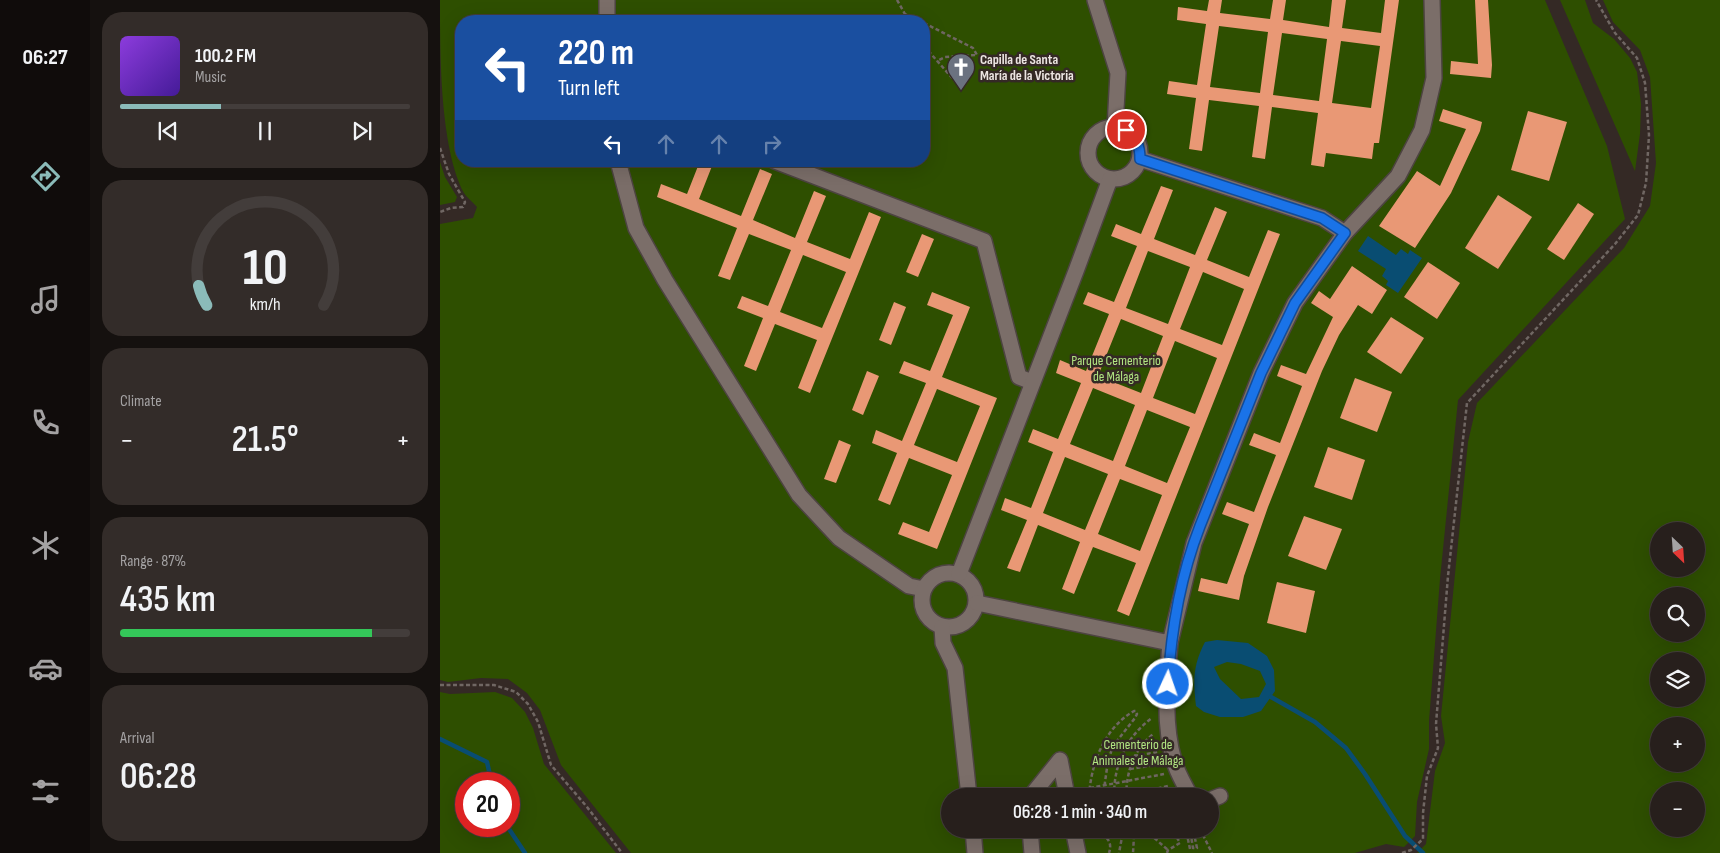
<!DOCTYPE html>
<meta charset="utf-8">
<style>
body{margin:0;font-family:"Sofia Sans Condensed",sans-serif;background:#332c29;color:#f1f3f6;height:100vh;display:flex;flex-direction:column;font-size:19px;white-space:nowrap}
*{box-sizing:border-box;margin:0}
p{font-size:16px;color:#a4a2a3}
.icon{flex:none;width:28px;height:28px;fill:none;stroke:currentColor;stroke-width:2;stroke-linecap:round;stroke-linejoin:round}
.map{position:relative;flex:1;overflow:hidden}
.side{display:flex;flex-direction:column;gap:12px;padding:12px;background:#15110f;width:350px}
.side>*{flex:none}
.banner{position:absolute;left:15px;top:15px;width:475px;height:152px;border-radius:20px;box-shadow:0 5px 20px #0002,0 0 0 1px #433d3b;background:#1a4fa0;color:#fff;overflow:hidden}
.needle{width:32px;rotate:155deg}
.fabs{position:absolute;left:1210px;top:522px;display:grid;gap:10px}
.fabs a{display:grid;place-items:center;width:55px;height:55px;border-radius:50%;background:#271f1c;box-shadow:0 5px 20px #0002,0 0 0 1px #433d3b;font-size:25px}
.speed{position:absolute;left:15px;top:772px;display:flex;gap:10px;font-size:25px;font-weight:700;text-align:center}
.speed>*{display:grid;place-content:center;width:65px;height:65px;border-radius:50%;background:#271f1c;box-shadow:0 5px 20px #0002,0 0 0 1px #433d3b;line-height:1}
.speed .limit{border:8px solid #d22;background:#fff;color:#111}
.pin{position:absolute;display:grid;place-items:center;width:42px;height:42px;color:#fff;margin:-21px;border:2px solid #fff;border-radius:50%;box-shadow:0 1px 5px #0007}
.me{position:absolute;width:55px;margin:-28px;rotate:3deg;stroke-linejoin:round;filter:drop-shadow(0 0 4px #0008)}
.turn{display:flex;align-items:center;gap:18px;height:105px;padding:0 20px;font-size:22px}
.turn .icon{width:65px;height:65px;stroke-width:2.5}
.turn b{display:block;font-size:35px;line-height:42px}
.lanes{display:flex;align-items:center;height:48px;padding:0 20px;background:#0003;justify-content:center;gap:25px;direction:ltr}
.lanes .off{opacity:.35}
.big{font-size:38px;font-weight:600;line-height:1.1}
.side .tile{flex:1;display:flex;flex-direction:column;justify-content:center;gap:8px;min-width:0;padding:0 18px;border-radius:20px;background:#332c29}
.side .dial{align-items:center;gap:0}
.dial svg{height:130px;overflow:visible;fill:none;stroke:#433d3b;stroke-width:7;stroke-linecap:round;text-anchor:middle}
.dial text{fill:#f1f3f6;stroke:none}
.song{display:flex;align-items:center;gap:15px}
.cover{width:60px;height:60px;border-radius:8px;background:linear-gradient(135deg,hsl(270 70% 55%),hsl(260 70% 35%))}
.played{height:5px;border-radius:2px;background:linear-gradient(90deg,#8bbbb9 35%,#433d3b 35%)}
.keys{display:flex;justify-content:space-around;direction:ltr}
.heat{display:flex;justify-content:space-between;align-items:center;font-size:28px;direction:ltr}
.charge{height:8px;border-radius:4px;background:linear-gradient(90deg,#34c759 87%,#433d3b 0)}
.trip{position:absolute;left:501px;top:788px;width:278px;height:50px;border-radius:25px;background:#271f1c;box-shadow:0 5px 20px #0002,0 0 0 1px #433d3b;font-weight:600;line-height:50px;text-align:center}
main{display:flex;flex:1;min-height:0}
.tab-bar{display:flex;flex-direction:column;width:90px;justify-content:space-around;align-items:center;background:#100c0b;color:#a4a2a3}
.tab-bar .icon{width:35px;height:35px}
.tab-bar .current{color:#8bbbb9}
.tab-bar b{font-size:22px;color:#f1f3f6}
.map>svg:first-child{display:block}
</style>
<main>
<nav class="tab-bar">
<b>06:27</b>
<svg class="icon current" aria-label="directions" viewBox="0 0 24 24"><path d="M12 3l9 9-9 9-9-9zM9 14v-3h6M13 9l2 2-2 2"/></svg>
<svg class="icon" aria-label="music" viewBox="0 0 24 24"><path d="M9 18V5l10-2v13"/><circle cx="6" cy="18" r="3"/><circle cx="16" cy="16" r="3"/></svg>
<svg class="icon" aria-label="phone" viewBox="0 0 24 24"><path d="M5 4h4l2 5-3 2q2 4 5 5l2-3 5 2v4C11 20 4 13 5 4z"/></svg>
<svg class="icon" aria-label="climate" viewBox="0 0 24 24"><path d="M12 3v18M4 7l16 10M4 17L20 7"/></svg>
<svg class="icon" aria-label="car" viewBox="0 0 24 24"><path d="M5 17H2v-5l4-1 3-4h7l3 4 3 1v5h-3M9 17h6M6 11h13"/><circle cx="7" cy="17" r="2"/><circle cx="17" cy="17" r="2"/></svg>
<svg class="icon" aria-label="filters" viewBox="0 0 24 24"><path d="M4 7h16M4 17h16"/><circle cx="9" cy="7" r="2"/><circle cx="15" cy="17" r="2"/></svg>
</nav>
<section class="side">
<div class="tile">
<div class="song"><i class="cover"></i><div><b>100.2 FM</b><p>Music</p></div></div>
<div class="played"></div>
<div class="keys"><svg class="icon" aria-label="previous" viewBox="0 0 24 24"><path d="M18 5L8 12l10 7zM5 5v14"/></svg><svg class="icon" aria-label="pause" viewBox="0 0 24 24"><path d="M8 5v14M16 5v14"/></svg><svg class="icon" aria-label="next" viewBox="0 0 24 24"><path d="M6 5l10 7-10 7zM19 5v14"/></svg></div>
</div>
<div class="tile dial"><svg viewBox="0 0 100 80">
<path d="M14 69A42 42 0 1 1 86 69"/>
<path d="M14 69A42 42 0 0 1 9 57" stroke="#8bbbb9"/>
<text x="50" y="56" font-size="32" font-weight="700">10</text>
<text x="50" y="72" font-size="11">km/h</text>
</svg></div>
<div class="tile"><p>Climate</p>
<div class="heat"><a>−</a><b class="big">21.5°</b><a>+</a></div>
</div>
<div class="tile"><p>Range · 87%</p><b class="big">435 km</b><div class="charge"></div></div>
<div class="tile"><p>Arrival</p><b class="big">06:28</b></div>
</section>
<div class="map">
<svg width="1280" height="853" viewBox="0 0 1280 853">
<rect width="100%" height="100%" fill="#342925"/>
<!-- green -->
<g fill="#2e4f00" fill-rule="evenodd">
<path d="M0 0H1105L1167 146 1185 219 1018 400 1000 579 989 721V749L977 802 975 836 964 847 946 844 915 853H191L121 765 100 710 87 693 68 679 41 678 8 682 0 680V224L33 218 37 207C33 202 27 198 24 193 0 148 0 53 0 0ZM21 21H484V161H21ZM510 796H770V829H510Z"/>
<polygon points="1120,0 1145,0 1153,23 1174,39 1190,58 1197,72 1201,104 1200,134 1195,171"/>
<path d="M1163 0H1280V853H977L986 844 995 771 1005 743 1001 716 1028 442 1037 403 1184 248 1210 206 1216 163 1210 77 1200 50 1173 22ZM1219 531H1256V569H1219ZM1219 596H1256V634H1219ZM1219 661H1256V699H1219ZM1219 726H1256V764H1219ZM1219 791H1256V829H1219Z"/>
<polygon points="0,162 5,177 17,197 15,202 0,205"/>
<path d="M0 692 10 694 55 692 72 698 85 712 93 728 104 764 176 853H0ZM26 784H69V826H26Z"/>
</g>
<!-- water -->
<g fill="#094d72" fill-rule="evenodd">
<polygon points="928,236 956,255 961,249 968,254 970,250 982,258 958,293 946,285 948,281 942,276 946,269 918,251"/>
<path d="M777 640 808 643 827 656 834 670 835 691 821 711 803 717H780L764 712 756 706C753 680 753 665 765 642ZM787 662 801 664 820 671 826 684 819 697 801 699 780 679 774 667Z"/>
</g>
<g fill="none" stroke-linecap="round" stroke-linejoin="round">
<!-- stream -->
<g stroke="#094d72" stroke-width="4.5">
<polyline points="831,697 875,722 906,748 925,774 965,836 983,853"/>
<polyline points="0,739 47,762 52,784"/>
<polyline points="67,826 85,853"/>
</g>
</g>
<!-- building -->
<g fill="#e99875" fill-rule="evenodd">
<path d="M769 0H782L780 13 830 19 833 0H846L843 20 889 27 892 0H906L902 28 941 33 945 0H959L939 143H934L932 159 886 153 884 167 871 165 878 113 832 107 825 159 812 157 819 106 769 100 762 151 749 149 756 98 727 94 729 81 757 85 766 24 737 20 738 7 767 11ZM779 26 828 32 820 93 770 87ZM842 33 887 39 879 101 833 95ZM901 41 940 46 931 108 892 103Z"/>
<polygon points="1035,0 1048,0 1052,65 1051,78 1010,74 1011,61 1038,64"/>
<polygon points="1003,109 1042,122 1040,131 1011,193 975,248 939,226 977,171 1000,186 1026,129 999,121"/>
<polygon points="1088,111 1127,122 1109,181 1071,170"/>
<path d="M260 161H274L259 199 301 216 320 169 332 174 313 220 355 238 374 191 386 196 367 242 410 259 429 212 441 217 370 393 358 388 377 340 335 324 316 371 304 366 323 318 297 308 302 296 328 306 351 250 309 234 290 280 278 276 297 228 217 197 221 184 247 194ZM363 255 406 272 382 328 340 312Z"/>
<path d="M721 186 733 190 714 239 755 255 775 207 787 212 767 260 809 277 828 230 840 234 689 616 677 611 696 563 653 547 634 594 622 589 640 542 598 525 580 572 567 568 587 520 561 510 565 498 591 508 613 452 588 442 593 429 618 439 641 383 616 373 620 360 646 371 669 314 643 304 648 292 674 302 697 246 671 236 676 224 701 234ZM708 251 750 267 728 324 686 308ZM763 272 804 289 782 345 740 329ZM681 319 723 336 701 393 658 376ZM735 341 777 358 755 414 713 398ZM653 388 695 405 673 461 630 444ZM707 410 750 427 727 483 685 466ZM625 457 668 474 645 530 603 513ZM680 479 722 495 700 551 658 534Z"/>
<polygon points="1058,195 1092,217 1058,269 1025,248"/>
<polygon points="1138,203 1154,214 1124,260 1107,249"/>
<polygon points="482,234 494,239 478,277 466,272"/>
<polygon points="988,262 1020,283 997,319 964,297"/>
<polygon points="912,266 947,290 932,314 918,305 899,335 882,371 828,507 804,576 799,600 758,591 761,578 787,584 809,524 782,514 787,502 814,512 836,455 809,445 814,433 840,443 862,386 837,376 841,365 866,374 893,317 871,303 879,291 890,299"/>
<path d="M492 292 530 307 502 377 557 398 497 549 458 534 463 522 489 532 512 475 469 458 450 505 438 500 457 453 432 443 436 430 462 441 486 383 459 373 464 361 490 371 513 315 487 305ZM497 389 540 406 517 462 474 445Z"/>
<polygon points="454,302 466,307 451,345 439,340"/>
<polygon points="951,317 984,338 961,374 927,352"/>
<polygon points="427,371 439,376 423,415 412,410"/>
<polygon points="915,378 952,392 937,432 900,418"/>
<polygon points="399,440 411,445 396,483 384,479"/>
<polygon points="888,447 925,460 912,500 874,487"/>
<polygon points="864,516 902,529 886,570 848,556"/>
<polygon points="837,582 875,591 866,633 827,623"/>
</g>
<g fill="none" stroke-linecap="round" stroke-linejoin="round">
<!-- minor casing -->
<g stroke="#4d4441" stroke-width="18">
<g id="minor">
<polyline points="167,0 167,21"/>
<polyline points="655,0 678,73 675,127"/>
<circle cx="674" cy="153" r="26"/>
<polyline points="700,159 882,218 905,233"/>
<polyline points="178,161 196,228 225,280 359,495 399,538 469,586 484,589"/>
<polyline points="335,161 544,241 579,377 592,382"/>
<circle cx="509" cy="600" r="27"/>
<polyline points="519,574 636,271 670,179"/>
<polyline points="537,603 730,643 754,543 821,373 855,303 905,233 958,176 982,130 994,78 992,0"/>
<polyline points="502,627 503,643 515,668 529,796"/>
<path d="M730 643C727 681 723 723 734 761 737 773 745 785 750 796"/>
<polyline points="591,796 620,760 627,796"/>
<polyline points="770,800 780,796"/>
<polyline points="533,829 535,853"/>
<polyline points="590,829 592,853"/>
<polyline points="633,829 638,853"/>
</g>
</g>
<!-- path -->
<g stroke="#706763" stroke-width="2.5" stroke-dasharray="4 2.5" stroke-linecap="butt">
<polyline points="457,0 469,21"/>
<polyline points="465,14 479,21"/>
<polyline points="484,23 533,48 537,55 505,57 497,61"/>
<polyline points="484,46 514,80 524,85"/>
<polyline points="0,148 9,174 25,202 23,207 11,208 0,212"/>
<polyline points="0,685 54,685 76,692 88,704 98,722 111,765 147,807 182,853"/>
<polyline points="694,756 718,752"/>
<polyline points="690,769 721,764"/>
<polyline points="650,788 724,774"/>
<path d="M649 796C651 764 664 728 694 711H696L697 714 695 718 673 746 668 761 663 796"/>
<path d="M674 796C674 764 686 737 712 718"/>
<path d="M686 796C687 770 693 751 713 734"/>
<polyline points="686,796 728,786"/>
<path d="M657 829C666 837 673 841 669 853"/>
<polyline points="676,829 682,837 679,853"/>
<polyline points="692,829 694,836 693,853"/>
<polyline points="719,829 712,836 728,850"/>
<polyline points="760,829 772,853"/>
<polyline points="750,849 746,830 750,830 753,848 757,848 753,829"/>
<polyline points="727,853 728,850 740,843 732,829"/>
<polyline points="962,853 971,850 983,839 983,813 987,776 998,748 996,724 1008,576 1027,403 1175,244 1198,215 1206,183 1209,135 1205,83 1197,58 1175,33 1156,0"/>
</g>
<!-- minor -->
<use href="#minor" stroke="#7b6e69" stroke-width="15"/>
</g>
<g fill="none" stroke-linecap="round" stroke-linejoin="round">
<!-- route casing -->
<g stroke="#114b97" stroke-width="12">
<path id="route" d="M686 130C696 138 700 145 700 159L882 218 905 233 855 303 821 373 760 526C741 575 731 631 728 684"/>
</g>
<!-- route -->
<use href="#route" stroke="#1a73e8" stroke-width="9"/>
</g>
<!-- icons -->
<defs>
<g id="church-pin" transform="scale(1.4375)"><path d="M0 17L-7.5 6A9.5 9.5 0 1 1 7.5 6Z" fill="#6b7280" stroke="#342925"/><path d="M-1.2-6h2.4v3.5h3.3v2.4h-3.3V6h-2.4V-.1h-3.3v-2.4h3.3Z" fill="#fff"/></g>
</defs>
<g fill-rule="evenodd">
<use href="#church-pin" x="521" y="67"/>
</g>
<g text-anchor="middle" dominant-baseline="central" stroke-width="5" stroke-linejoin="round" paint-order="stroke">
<!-- poi labels -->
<g font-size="14" font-weight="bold" fill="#ece5e2" stroke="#342925" text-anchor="start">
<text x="540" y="59">Capilla de Santa<tspan x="540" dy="16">María de la Victoria</tspan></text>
</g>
<!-- park labels -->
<g font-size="14" fill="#b1e582" stroke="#342925">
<text x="676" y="360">Parque Cementerio<tspan x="676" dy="16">de Málaga</tspan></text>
<text x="698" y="744">Cementerio de<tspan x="698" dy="16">Animales de Málaga</tspan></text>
</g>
</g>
</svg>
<div class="fabs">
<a><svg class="needle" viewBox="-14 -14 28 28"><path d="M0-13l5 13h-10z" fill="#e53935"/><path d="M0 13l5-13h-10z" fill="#a4a2a3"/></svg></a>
<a><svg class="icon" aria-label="search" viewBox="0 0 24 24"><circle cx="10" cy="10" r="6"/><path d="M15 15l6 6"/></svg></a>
<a><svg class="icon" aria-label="layers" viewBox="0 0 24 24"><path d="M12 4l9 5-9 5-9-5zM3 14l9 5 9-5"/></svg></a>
<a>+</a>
<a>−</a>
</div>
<div class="speed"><div class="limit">20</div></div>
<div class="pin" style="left:686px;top:130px;background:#d93025"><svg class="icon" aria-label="arrive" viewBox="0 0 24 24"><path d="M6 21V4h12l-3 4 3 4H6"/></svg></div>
<svg class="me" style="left:728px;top:684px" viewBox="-20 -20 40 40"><circle r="17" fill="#1a73e8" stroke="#fff" stroke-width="3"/><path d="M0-11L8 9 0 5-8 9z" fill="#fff"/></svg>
<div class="trip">06:28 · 1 min · 340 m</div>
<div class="banner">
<div class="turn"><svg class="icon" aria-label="left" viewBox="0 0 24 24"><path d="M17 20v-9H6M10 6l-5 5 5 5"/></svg><div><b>220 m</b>Turn left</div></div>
<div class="lanes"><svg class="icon" aria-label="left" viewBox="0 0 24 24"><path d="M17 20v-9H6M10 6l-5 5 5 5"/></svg><svg class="icon off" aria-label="ahead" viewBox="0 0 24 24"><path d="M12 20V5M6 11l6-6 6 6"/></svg><svg class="icon off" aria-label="ahead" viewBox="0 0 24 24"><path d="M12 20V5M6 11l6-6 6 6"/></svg><svg class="icon off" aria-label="right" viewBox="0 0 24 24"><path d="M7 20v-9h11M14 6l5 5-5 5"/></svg></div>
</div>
</div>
</main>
